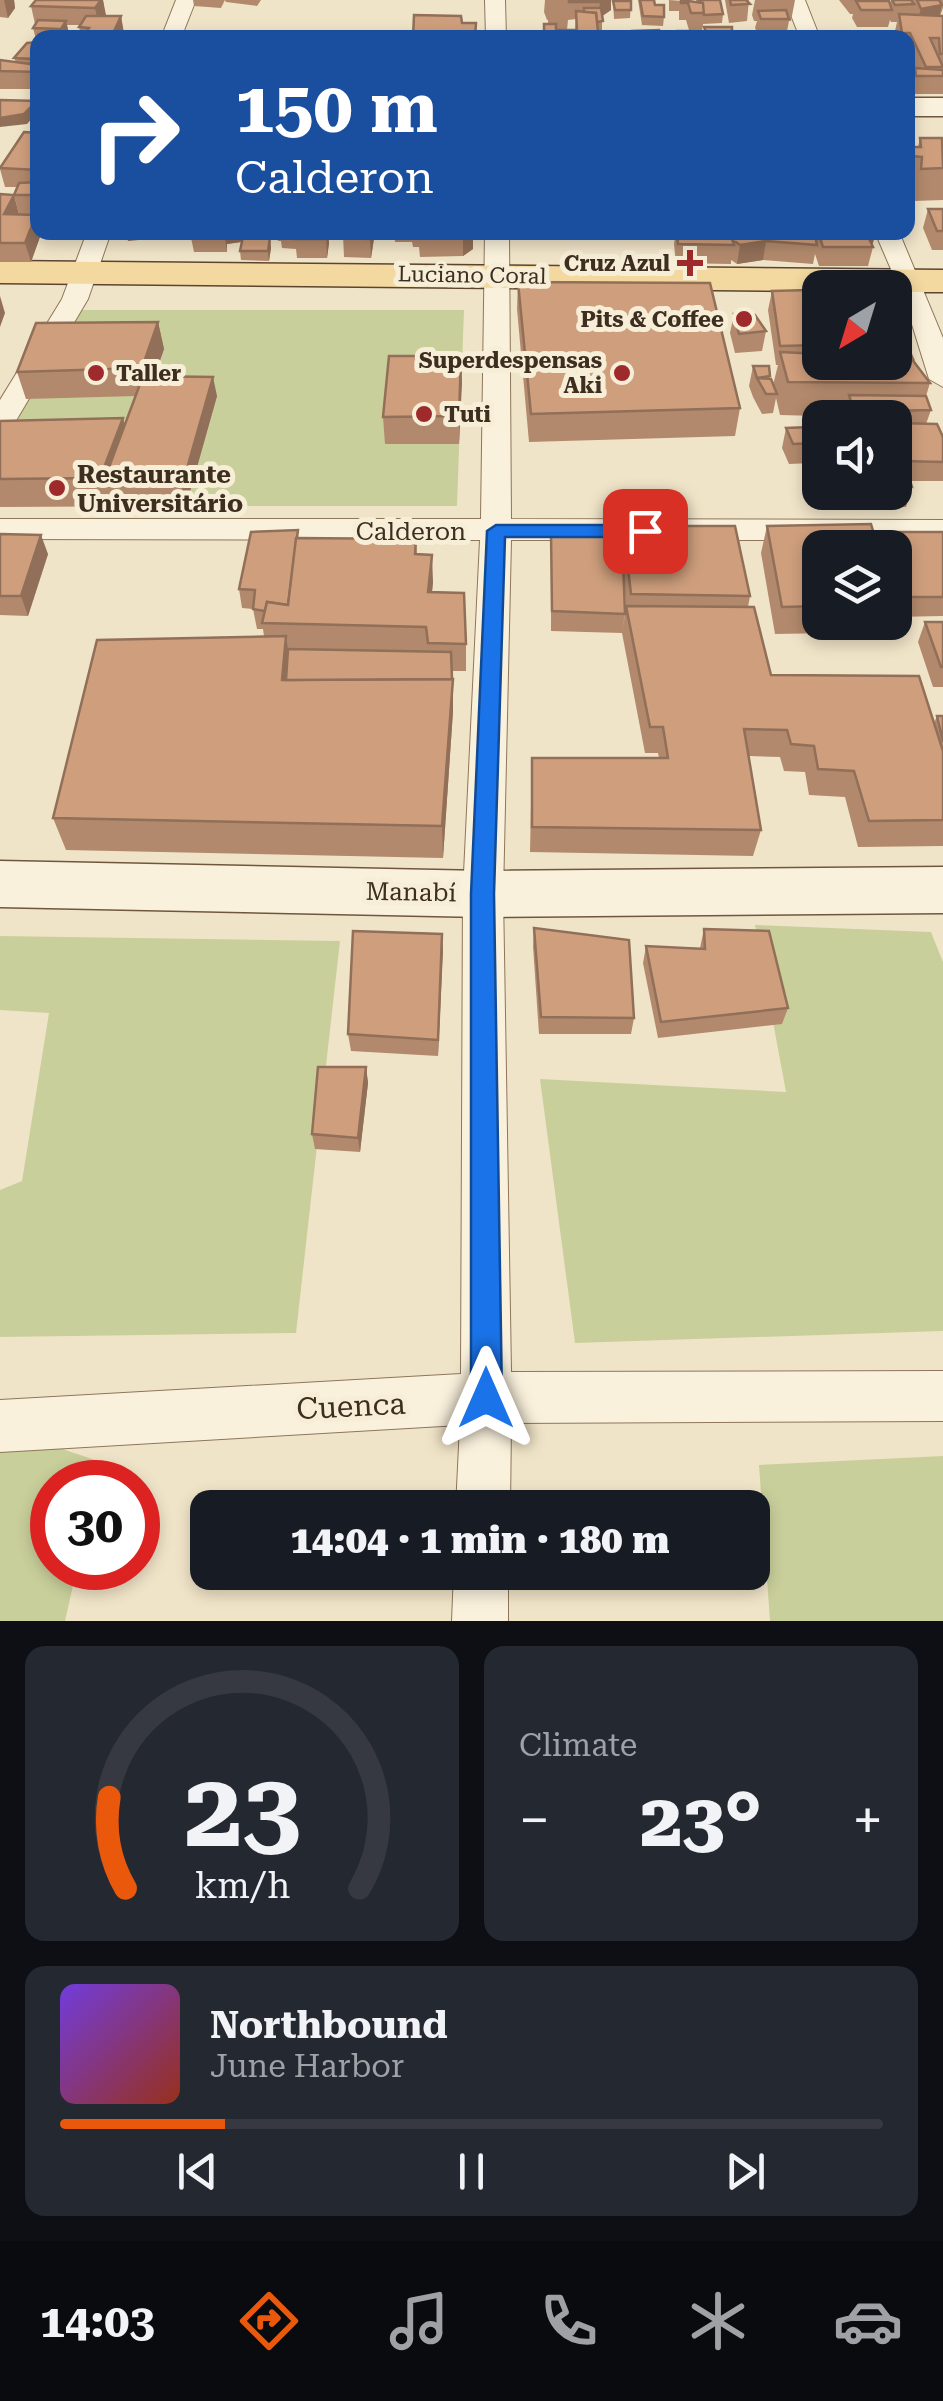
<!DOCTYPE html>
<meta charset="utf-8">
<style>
body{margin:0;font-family:"Roboto Serif",serif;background:#242831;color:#f1f3f6;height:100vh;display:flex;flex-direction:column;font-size:38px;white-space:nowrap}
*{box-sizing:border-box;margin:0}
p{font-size:32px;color:#9ea1a6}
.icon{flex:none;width:55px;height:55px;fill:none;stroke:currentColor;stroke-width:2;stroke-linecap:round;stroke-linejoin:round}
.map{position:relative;height:1621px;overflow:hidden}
.drawer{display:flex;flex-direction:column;gap:25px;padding:25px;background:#0d0f14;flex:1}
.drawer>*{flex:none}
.top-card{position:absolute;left:30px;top:30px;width:885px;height:210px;border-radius:20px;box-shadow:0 5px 15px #0003;background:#1a4fa0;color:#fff;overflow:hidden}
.needle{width:65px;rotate:218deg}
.buttons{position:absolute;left:802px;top:270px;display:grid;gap:20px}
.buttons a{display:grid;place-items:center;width:110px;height:110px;border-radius:20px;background:#171b24;box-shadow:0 5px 15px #0003;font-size:50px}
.speed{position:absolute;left:30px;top:1460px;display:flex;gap:20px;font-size:50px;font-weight:700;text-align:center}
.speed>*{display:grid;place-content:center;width:130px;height:130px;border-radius:50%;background:#171b24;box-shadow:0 5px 15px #0003;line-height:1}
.speed .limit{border:15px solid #d22;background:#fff;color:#111}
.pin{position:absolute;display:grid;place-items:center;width:85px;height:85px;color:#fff;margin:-42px;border-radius:20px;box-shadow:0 5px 15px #0006}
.me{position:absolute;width:110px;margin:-55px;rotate:0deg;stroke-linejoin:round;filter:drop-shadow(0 0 8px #0008)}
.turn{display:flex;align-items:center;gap:35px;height:210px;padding:0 40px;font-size:45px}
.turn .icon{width:130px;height:130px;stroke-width:2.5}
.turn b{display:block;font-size:70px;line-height:85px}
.big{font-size:75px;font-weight:800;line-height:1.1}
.drawer .tile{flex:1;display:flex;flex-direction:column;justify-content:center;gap:15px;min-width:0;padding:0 35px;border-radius:20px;background:#242831}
.drawer .dial{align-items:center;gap:0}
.dial svg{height:260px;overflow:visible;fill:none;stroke:#363941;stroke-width:7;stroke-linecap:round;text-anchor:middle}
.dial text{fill:#f1f3f6;stroke:none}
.song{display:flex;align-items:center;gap:30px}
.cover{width:120px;height:120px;border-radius:15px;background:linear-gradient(135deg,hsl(260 70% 55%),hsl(10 70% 35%))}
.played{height:10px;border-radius:5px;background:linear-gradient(90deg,#ea580c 20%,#363941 20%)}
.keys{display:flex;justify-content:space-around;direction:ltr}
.heat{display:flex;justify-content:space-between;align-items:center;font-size:55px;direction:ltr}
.drawer .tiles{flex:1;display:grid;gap:25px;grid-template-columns:1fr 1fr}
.tile:last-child{grid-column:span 2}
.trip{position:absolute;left:190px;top:1490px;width:580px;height:100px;border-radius:20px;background:#171b24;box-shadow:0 5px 15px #0003;font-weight:800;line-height:100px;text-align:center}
.menu{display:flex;height:160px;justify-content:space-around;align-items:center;background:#090b0e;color:#9ea1a6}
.menu .icon{width:70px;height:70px}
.menu .selected{color:#ea580c}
.menu b{font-size:45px;color:#f1f3f6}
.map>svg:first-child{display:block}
</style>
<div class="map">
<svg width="943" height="1621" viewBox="0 0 943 1621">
<rect width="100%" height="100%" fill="#f0e4c8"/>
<!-- green -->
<g fill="#c9cf9b">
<polygon points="60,310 464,310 457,506 186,506 216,396 129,445 7,449"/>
<polygon points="755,925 931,932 943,962 943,1331 575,1343 540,1079 786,1092"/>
<polygon points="0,936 340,941 296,1333 0,1337 0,1190 22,1181 49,1013 0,1010"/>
<polygon points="0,1428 101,1462 96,1482 52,1482 52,1568 77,1568 65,1621 0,1621"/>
<polygon points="943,1456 943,1621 770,1621 759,1465"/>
</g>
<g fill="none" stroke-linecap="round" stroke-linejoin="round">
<!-- street casing -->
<g stroke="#8d765c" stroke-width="2">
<g id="street">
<polygon points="176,0 196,0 181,38 161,38"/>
<polygon points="485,0 505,0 506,38 486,38"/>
<polygon points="785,0 805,0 820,38 800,38"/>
<polygon points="87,232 111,232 88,299 14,424 10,430 0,433 0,400 62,299"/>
<polygon points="485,232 509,232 511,519 943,520 943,540 511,540 503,894 511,1372 943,1371 943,1421 511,1423 510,1508 456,1508 460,1425 0,1452 0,1400 461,1374 463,894 480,540 0,539 0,519 481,519"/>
<polygon points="875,232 899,232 943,338 943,387 929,379 905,302"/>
<polygon points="454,1572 508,1572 508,1621 452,1621"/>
</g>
</g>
<!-- secondary casing -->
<g stroke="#6f573f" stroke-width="3">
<g id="secondary">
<rect x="908" y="98" width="35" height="18"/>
<polygon points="0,861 483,871 943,867 943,913 483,917 0,907"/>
</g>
</g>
<!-- primary casing -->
<g stroke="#5b4430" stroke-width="3">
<polygon id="primary" points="0,261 943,270 943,292 895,292 895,288 820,288 820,291 0,283"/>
</g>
<!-- street -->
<use href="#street" fill="#faf1dc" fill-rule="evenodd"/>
<!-- secondary -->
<use href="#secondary" fill="#faf1dc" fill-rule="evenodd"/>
<!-- primary -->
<use href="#primary" fill="#f3d9a0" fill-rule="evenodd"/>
</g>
<!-- wall -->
<g fill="#b2896c" fill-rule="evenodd">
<polygon points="0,0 14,0 15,8 8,18 0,17"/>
<polygon points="103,0 105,16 121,16 124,34 122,38 72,38 81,36 79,27 80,25 67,25 70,38 38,38 38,89 0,89 0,60 16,62 14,58 37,43 33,28 35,24 31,6"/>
<polygon points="193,0 225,0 221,8 194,6"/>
<polygon points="225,0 261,0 257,6 226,2"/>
<path d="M545 0H611V10L602 16V38H543L544 24H548V20H547L544 12ZM576 19 575 30H567L568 20Z"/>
<polygon points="638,0 660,0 654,0 655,5 664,17 663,26 642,25"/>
<polygon points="669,0 696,2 696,0 720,0 723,14 722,23 703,24 702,31 689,30 686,20 679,20 679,11 669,11"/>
<polygon points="725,0 749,0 747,21 729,23"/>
<polygon points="755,0 795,0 791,21 789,21 786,36 759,36 755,28 757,21 754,21 752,15"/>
<polygon points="839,0 886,0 890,4 891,0 943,0 943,8 940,16 943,16 943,94 912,94 910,86 914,69 908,55 908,38 896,38 895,31 897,22 891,22 890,20 888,27 857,27 852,18 853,14 850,14"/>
<polygon points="613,1 631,1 630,18 614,19"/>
<polygon points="704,27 732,27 731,38 704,38"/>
<polygon points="38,100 38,214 19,214 14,195 17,187 5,187 0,169 36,133 32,118 27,124"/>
<polygon points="920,138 943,142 943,200 913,201 914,188 908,188 908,147 918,147"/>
<polygon points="0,194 19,214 41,234 31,262 0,262"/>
<polygon points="928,209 943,209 943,250 932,250 923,228"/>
<polygon points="273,232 270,240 271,248 269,261 241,260 240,251 242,242 227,244 227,252 194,252 190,233"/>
<polygon points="277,232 328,232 329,243 327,258 297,258 296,249 282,248 281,241 278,241"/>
<polygon points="333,232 375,232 371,258 344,257 343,235 334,234"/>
<polygon points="394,232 473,232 473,249 463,256 420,257 419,247 413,247 412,242 395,242"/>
<polygon points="676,232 802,232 814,235 815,232 876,232 871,244 873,247 868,266 819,266 815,254 813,264 763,260 737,264 731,260 731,264 676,263 674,244"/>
<polygon points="518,282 740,408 735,436 529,442 517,309"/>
<polygon points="772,291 820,337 820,362 913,359 930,383 926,396 931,410 926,424 943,437 943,481 910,481 912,487 906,507 871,507 866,492 895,492 895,418 780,415 776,398 773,413 762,414 753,397 749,386 753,366 770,376 769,379 773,385 778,365 776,365 768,310"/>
<polygon points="734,314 766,331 762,351 735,353 730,333"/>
<polygon points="158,322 164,349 154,376 217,396 186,506 0,507 0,421 123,418 125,426 136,396 26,399 17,372"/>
<polygon points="461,356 459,444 385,444 383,417"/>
<polygon points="786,428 817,443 812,463 789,464 782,448"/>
<polygon points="623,526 750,596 748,607 771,675 934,723 937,716 943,716 943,846 858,847 845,797 809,795 805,772 784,771 780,757 748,756 761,830 753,856 530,852 532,758 659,758 658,753 645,753 622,633 626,606 624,587 625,614 622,633 551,631 551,532 622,534"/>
<polygon points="767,526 873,532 943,532 943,616 895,617 895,548 820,548 820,622 890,622 887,632 775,634 761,553"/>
<polygon points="0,534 48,554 28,616 0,615"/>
<polygon points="299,538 416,539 417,554 433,582 432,592 466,644 466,671 452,671 453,711 443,858 66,850 53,818 264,636 263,629 257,629 253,609 242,608 239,589"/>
<polygon points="925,622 943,622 943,687 933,687 918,642"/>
<polygon points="534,928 634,1018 631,1034 539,1034 533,946"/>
<polygon points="704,929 788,1008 782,1024 658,1038 643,963 646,946 700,948"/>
<polygon points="442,934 438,1056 351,1051 348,1034"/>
<polygon points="366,1067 368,1083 360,1152 315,1149 312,1134"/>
</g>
<!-- shaded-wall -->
<g fill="#916f58">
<polygon points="4,0 14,0 15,8 8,18"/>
<polygon points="101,0 103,0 106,15 99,26 95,8"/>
<polygon points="602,0 611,0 611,10 598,19 600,2"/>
<polygon points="942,5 938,23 916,26 921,9"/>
<polygon points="121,16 124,34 122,38 111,38"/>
<polygon points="66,21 70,38 63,38 61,29"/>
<polygon points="37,101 32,115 32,118 27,124 0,127 0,118"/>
<polygon points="14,195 19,214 4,214"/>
<polygon points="36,215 38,232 41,234 31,262 25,243"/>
<polygon points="126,232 154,232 149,239 128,241"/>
<polygon points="224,232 248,232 247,241 227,244 227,252"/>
<polygon points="268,232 273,232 270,240 271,248 269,261 266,237"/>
<polygon points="326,232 328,232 329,243 327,258"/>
<polygon points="371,232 375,232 371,258 370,239"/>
<polygon points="463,232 473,232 473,249 463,256"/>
<polygon points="864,232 876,232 873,243 864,247"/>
<polygon points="766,241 763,260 737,264 740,245"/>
<polygon points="0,296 5,313 0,327"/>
<polygon points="158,322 164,349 148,395 142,368"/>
<polygon points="461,356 462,383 459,444 459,416"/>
<polygon points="213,377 217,396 186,506 182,486"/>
<polygon points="123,418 129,445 102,486 100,478"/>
<polygon points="41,535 48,554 28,616 21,596"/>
<polygon points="432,555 433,582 429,620 428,592"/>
<polygon points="286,636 291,669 289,694 282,680"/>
<polygon points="453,679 453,711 443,858 442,826"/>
<polygon points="442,934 443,952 438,1056 438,1040"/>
<polygon points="366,1067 368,1083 360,1152 358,1138"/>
</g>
<!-- building -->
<g fill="#cf9f7d" stroke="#916f58" stroke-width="2.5">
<polygon points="36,0 101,0 95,8 31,6"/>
<polygon points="569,0 602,0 600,2 569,2"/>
<polygon points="640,0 654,0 655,5 664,5 664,17 643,16"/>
<polygon points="681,0 703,3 705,13 691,13 688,3 681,3"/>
<polygon points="699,0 720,0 723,14 704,15 703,3 699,2"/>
<polygon points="730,0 746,0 750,4 731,5"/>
<polygon points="892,0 911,0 914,4 895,5"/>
<polygon points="917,0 939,0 942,5 921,9"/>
<polygon points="613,1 631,1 631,10 615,10"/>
<polygon points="856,1 889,1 892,10 861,10"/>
<polygon points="584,8 601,8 603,21 597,22 596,13 584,12"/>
<polygon points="786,10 789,19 761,19 758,11"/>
<polygon points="576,11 596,13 598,31 577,32"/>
<polygon points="899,14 943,16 943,54 940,54 939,38 930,38 943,67 926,67 910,33 902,33"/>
<polygon points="414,15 461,16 462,23 476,23 475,38 413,38"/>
<polygon points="86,16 121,16 111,38 72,38 73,35 83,36 89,28 79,27"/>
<polygon points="38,20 66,21 61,29 33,28"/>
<polygon points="544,24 556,24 556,30 575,30 573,37 544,37"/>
<polygon points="704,27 732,27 732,32 706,32"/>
<polygon points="659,30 659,38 632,38 632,31"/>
<polygon points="678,31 690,31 692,38 680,38"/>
<polygon points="38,42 38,72 0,71 0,60 30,64 33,59 14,58 27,43"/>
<polygon points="915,68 943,70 943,76 916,76"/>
<polygon points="0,100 37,101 24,114 0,118"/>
<polygon points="38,100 38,115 32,115"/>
<polygon points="24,132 38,133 38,170 0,168"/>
<polygon points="920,138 942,138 943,168 921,169 922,157 910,156 908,147 921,147"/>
<polygon points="38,182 38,195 14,195 19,183"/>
<polygon points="0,194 14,195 4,214 36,215 25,243 0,243"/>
<polygon points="928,209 943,209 943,231 937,231"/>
<polygon points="244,232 268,232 266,237 270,238 268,251 240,251"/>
<polygon points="297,232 326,232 325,239 295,239"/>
<polygon points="344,232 371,232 370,239 342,238"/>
<polygon points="419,232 469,232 463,237 419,238"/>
<polygon points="677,232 730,232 734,245 678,244"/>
<polygon points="738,232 779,232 780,234 781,232 802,232 815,235 817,245 766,241 740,245 733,240 739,237"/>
<polygon points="818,232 866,232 873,247 823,247"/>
<polygon points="518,282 710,283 740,408 531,414"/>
<polygon points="810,290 820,337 820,345 780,346 772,291"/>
<polygon points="734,314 755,315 766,331 739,334"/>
<polygon points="158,322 142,368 17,372 36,323"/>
<polygon points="895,329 900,329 913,359 895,357"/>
<polygon points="780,352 820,354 820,362 895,362 895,357 911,358 930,383 788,382"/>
<polygon points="389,356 461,356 459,416 383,417"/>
<polygon points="753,366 769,366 770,376 757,378"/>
<polygon points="143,376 213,377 182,486 102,486"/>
<polygon points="757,378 771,379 777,394 766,394"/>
<polygon points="849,395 926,396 931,410 887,411 889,418 856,418"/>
<polygon points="123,418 100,478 0,479 0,421"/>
<polygon points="895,423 937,424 943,437 943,462 904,461 912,487 895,487"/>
<polygon points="811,427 817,443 793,444 786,428"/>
<polygon points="871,524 878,548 820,548 820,606 782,607 767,526"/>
<polygon points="623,526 735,526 750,596 631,594"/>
<polygon points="298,530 288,605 267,602 265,611 253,609 255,590 239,589 251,532"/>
<polygon points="551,532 622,534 625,614 552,611"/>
<polygon points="873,532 943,532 943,597 895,597 895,548 878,548"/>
<polygon points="0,534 41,535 21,596 0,596"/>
<polygon points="296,538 416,539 415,554 432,555 428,592 464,593 466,644 428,643 426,627 262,623 267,602 288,605"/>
<polygon points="626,606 754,607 771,675 919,676 943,751 943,820 869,821 854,771 818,769 814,746 791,744 787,730 744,729 761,830 532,827 532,758 668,758 663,727 650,727"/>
<polygon points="925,622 943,622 943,667 941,667"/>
<polygon points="286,636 282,680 453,679 442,826 53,818 97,640"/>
<polygon points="288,649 451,652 452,679 286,680"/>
<polygon points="937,716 943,716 943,742"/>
<polygon points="534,928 629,940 634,1018 541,1017"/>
<polygon points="704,929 769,931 788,1008 661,1022 646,946 705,949"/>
<polygon points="353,931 442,934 438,1040 348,1034"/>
<polygon points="318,1067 366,1067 358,1138 312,1134"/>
</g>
<!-- route -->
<polygon fill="#1a73e8" stroke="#114b97" stroke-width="2.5" points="496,525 645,525 654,531 645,537 505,537 494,894 502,1398 497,1409 486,1413 475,1409 471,1398 471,894 487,531"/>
<!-- markers -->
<g fill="#9e2a2b" stroke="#f7eed8" stroke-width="4">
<path d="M685 248h10v10h10v10h-10v10h-10v-10h-10v-10h10z"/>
<circle cx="744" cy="319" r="10"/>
<circle cx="96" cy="373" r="10"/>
<circle cx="622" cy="373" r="10"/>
<circle cx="424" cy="414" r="10"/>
<circle cx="57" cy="488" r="10"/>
</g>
<g text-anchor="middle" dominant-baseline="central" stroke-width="10" stroke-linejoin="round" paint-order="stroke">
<!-- far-poi labels -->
<g font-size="22" font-weight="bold" fill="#3d2e20" stroke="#f7eed8" text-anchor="end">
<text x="670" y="263">Cruz Azul</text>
<text x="724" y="319">Pits &amp; Coffee</text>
<text x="602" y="360">Superdespensas<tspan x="602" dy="25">Aki</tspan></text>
<text x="116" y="373" text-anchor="start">Taller</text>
<text x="444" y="414" text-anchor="start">Tuti</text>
</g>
<!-- far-street labels -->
<g font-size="22" fill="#3d2e20" stroke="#f7eed8">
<text transform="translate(472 275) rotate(1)">Luciano Coral</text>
</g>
<!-- poi labels -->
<g font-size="25" font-weight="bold" fill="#3d2e20" stroke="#f7eed8" text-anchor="start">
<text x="77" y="474">Restaurante<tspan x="77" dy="29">Universitário</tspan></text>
</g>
<!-- street labels -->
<g font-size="25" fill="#3d2e20" stroke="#f7eed8">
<text x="411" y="531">Calderon</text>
<text transform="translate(411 892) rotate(1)">Manabí</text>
</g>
<!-- near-street labels -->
<g font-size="30" fill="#3d2e20" stroke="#f7eed8">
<text transform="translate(351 1406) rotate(-3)">Cuenca</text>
</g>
</g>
</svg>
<div class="buttons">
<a><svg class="needle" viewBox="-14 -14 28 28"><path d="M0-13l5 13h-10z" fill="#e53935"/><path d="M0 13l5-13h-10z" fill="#9ea1a6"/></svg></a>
<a><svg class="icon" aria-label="sound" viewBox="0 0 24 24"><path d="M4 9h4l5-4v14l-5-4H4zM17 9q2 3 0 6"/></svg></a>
<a><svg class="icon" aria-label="layers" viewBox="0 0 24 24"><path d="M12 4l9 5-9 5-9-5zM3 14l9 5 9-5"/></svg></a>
</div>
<div class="speed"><div class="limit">30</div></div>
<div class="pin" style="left:645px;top:531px;background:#d93025"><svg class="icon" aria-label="arrive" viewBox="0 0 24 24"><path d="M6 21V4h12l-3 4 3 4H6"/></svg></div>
<svg class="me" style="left:486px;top:1398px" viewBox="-20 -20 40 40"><path d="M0-17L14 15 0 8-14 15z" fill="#1a73e8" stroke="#fff" stroke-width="4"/></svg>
<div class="trip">14:04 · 1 min · 180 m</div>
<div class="top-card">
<div class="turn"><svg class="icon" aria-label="right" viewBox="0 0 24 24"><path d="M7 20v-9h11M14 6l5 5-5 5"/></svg><div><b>150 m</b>Calderon</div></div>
</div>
</div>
<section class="drawer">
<div class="tiles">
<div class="tile dial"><svg viewBox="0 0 100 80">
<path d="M14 69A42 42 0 1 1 86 69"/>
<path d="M14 69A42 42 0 0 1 9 41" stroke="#ea580c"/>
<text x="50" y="56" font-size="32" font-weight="700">23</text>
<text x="50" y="72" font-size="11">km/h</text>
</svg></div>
<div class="tile"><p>Climate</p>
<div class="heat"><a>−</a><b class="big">23°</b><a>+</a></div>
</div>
<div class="tile">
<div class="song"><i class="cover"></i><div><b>Northbound</b><p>June Harbor</p></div></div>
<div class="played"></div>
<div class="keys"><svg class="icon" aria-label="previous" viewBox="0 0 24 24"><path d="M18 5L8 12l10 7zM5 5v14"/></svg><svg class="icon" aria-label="pause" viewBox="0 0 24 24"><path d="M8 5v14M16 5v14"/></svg><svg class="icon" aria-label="next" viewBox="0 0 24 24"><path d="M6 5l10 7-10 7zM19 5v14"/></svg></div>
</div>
</div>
</section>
<nav class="menu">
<b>14:03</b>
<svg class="icon selected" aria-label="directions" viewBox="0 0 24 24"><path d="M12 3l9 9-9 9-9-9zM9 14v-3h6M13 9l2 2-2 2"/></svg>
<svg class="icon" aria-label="music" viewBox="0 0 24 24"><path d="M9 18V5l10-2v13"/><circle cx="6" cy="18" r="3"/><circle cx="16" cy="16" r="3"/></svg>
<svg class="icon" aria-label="phone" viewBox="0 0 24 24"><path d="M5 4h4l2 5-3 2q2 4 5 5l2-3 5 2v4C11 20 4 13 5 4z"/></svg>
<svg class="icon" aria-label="climate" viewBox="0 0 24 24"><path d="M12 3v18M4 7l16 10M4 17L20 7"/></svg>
<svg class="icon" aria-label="car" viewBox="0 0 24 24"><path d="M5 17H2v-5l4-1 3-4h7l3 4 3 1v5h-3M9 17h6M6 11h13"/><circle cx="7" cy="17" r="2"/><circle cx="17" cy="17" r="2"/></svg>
</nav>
